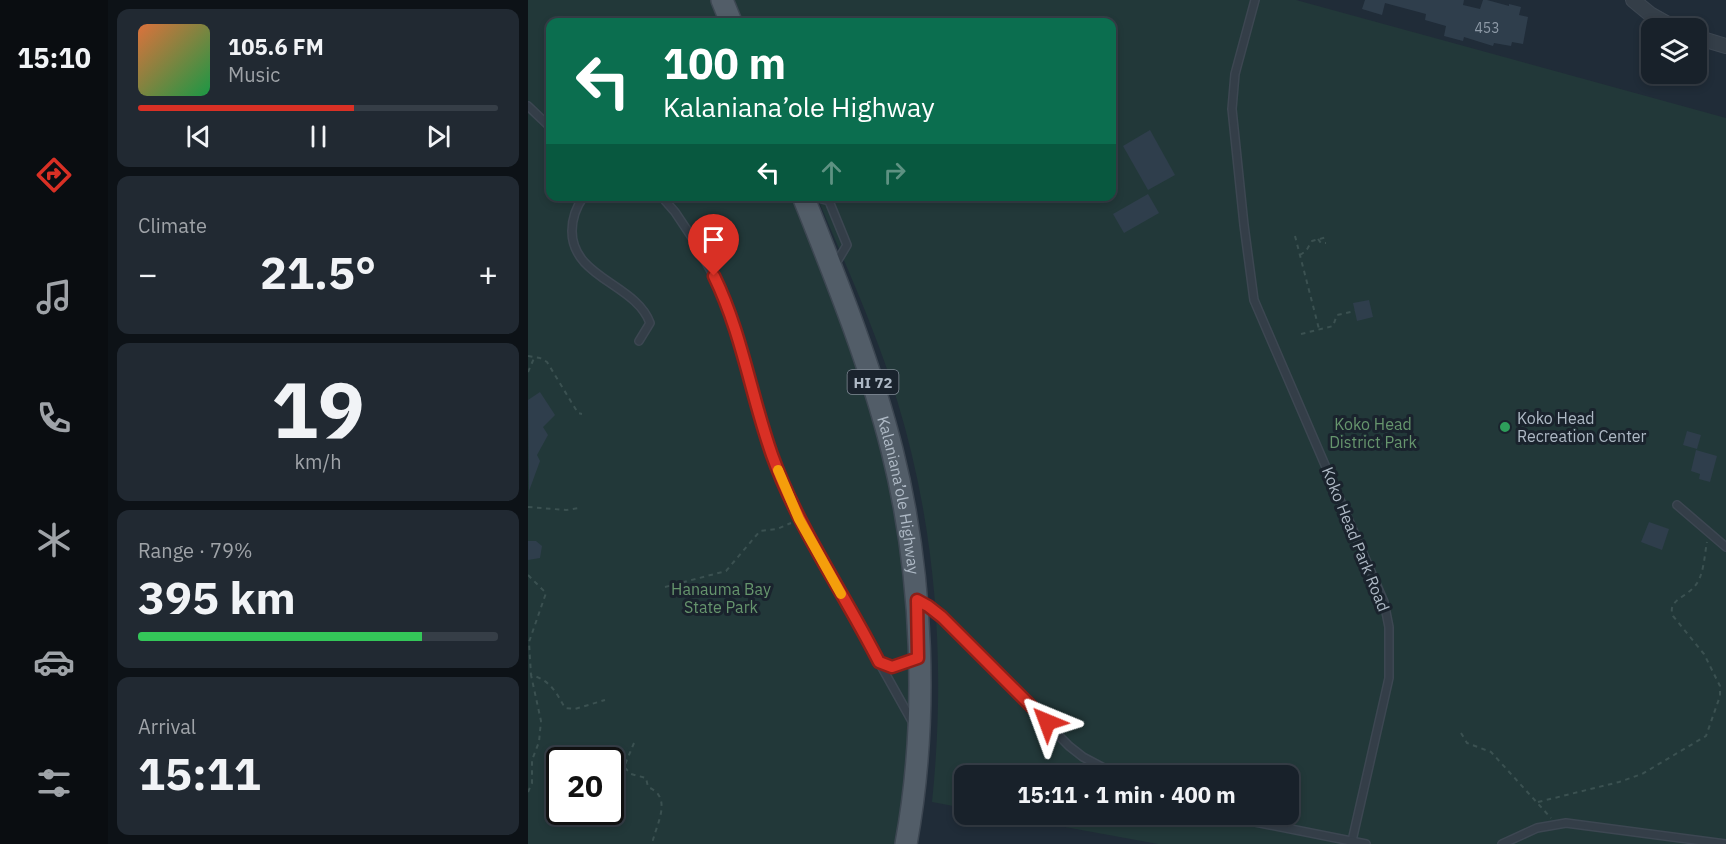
<!DOCTYPE html>
<meta charset="utf-8">
<style>
body{margin:0;font-family:"IBM Plex Sans",sans-serif;background:#212932;color:#f1f3f6;height:100vh;display:flex;flex-direction:column;font-size:22px;white-space:nowrap}
*{box-sizing:border-box;margin:0}
p{font-size:20px;color:#9fa3a8}
.icon{flex:none;width:33px;height:33px;fill:none;stroke:currentColor;stroke-width:2;stroke-linecap:round;stroke-linejoin:round}
.map{position:relative;flex:1;overflow:hidden}
.details{display:flex;flex-direction:column;gap:9px;padding:9px;background:#0d1217;width:420px}
.details>*{flex:none}
.top-card{position:absolute;left:18px;top:18px;width:570px;height:183px;border-radius:12px;box-shadow:0 3px 9px #0003,0 0 0 2px #363e47;background:#0b6e4f;color:#fff;overflow:hidden}
.fabs{position:absolute;left:1113px;top:18px;display:grid;gap:12px}
.fabs a{display:grid;place-items:center;width:66px;height:66px;border-radius:12px;background:#18212a;box-shadow:0 3px 9px #0003,0 0 0 2px #363e47;font-size:30px}
.speed{position:absolute;left:18px;top:747px;display:flex;gap:12px;font-size:30px;font-weight:700;text-align:center}
.speed>*{display:grid;place-content:center;width:78px;height:78px;border-radius:50%;background:#18212a;box-shadow:0 3px 9px #0003,0 0 0 2px #363e47;line-height:1}
.speed .limit{border:3px solid #111;border-radius:9px;background:#fff;color:#111}
.pin{position:absolute;display:grid;place-items:center;width:51px;height:51px;color:#fff;margin:-62px -26px;border-radius:50% 50% 50% 0;rotate:-45deg;box-shadow:0 0 6px #0007}
.pin .icon{rotate:45deg}
.me{position:absolute;width:66px;margin:-33px;rotate:316deg;stroke-linejoin:round;filter:drop-shadow(0 0 4px #0008)}
.turn{display:flex;align-items:center;gap:21px;height:126px;padding:0 18px;font-size:27px}
.turn .icon{width:78px;height:78px;stroke-width:2.5}
.turn b{display:block;font-size:42px;line-height:51px}
.lanes{display:flex;align-items:center;height:57px;padding:0 18px;background:#0003;justify-content:center;gap:30px;direction:ltr}
.lanes .off{opacity:.35}
.big{font-size:45px;font-weight:800;line-height:1.1}
.details .widget{flex:1;display:flex;flex-direction:column;justify-content:center;gap:9px;min-width:0;padding:0 21px;border-radius:12px;background:#212932}
.details .dial{align-items:center;gap:0}
.dial b{font-size:78px;line-height:1}
.song{display:flex;align-items:center;gap:18px}
.cover{width:72px;height:72px;border-radius:9px;background:linear-gradient(135deg,hsl(20 70% 55%),hsl(140 70% 35%))}
.played{height:6px;border-radius:3px;background:linear-gradient(90deg,#d93025 60%,#363e47 60%)}
.keys{display:flex;justify-content:space-around;direction:ltr}
.heat{display:flex;justify-content:space-between;align-items:center;font-size:33px;direction:ltr}
.charge{height:9px;border-radius:4px;background:linear-gradient(90deg,#34c759 79%,#363e47 0)}
.trip{position:absolute;left:426px;top:765px;width:345px;height:60px;border-radius:12px;background:#18212a;box-shadow:0 3px 9px #0003,0 0 0 2px #363e47;font-weight:800;line-height:60px;text-align:center}
main{display:flex;flex:1;min-height:0}
.menu{display:flex;flex-direction:column;width:108px;justify-content:space-around;align-items:center;background:#0a0d11;color:#9fa3a8}
.menu .icon{width:42px;height:42px}
.menu .on{color:#d93025}
.menu b{font-size:27px;color:#f1f3f6}
.map>svg:first-child{display:block}
</style>
<main>
<nav class="menu">
<b>15:10</b>
<svg class="icon on" aria-label="directions" viewBox="0 0 24 24"><path d="M12 3l9 9-9 9-9-9zM9 14v-3h6M13 9l2 2-2 2"/></svg>
<svg class="icon" aria-label="music" viewBox="0 0 24 24"><path d="M9 18V5l10-2v13"/><circle cx="6" cy="18" r="3"/><circle cx="16" cy="16" r="3"/></svg>
<svg class="icon" aria-label="phone" viewBox="0 0 24 24"><path d="M5 4h4l2 5-3 2q2 4 5 5l2-3 5 2v4C11 20 4 13 5 4z"/></svg>
<svg class="icon" aria-label="climate" viewBox="0 0 24 24"><path d="M12 3v18M4 7l16 10M4 17L20 7"/></svg>
<svg class="icon" aria-label="car" viewBox="0 0 24 24"><path d="M5 17H2v-5l4-1 3-4h7l3 4 3 1v5h-3M9 17h6M6 11h13"/><circle cx="7" cy="17" r="2"/><circle cx="17" cy="17" r="2"/></svg>
<svg class="icon" aria-label="filters" viewBox="0 0 24 24"><path d="M4 7h16M4 17h16"/><circle cx="9" cy="7" r="2"/><circle cx="15" cy="17" r="2"/></svg>
</nav>
<section class="details">
<div class="widget">
<div class="song"><i class="cover"></i><div><b>105.6 FM</b><p>Music</p></div></div>
<div class="played"></div>
<div class="keys"><svg class="icon" aria-label="previous" viewBox="0 0 24 24"><path d="M18 5L8 12l10 7zM5 5v14"/></svg><svg class="icon" aria-label="pause" viewBox="0 0 24 24"><path d="M8 5v14M16 5v14"/></svg><svg class="icon" aria-label="next" viewBox="0 0 24 24"><path d="M6 5l10 7-10 7zM19 5v14"/></svg></div>
</div>
<div class="widget"><p>Climate</p>
<div class="heat"><a>−</a><b class="big">21.5°</b><a>+</a></div>
</div>
<div class="widget dial"><b>19</b><p>km/h</p></div>
<div class="widget"><p>Range · 79%</p><b class="big">395 km</b><div class="charge"></div></div>
<div class="widget"><p>Arrival</p><b class="big">15:11</b></div>
</section>
<div class="map">
<svg width="1198" height="844" viewBox="0 0 1198 844">
<rect width="100%" height="100%" fill="#202c38"/>
<!-- green -->
<g fill="#223839" fill-rule="evenodd">
<path d="M0 0H194L203 22H22V196L275 197 347 388 389 600 378 844H0ZM32 760H82V812H32Z"/>
<path d="M206 0H768L1198 118V844H630L472 815 760 814V776H436V808L404 802C418 667 409 531 369 400 348 330 317 264 289 197L584 196V22H216Z"/>
</g>
<!-- building -->
<g fill="#2f3e4c">
<polygon points="837,0 936,0 935,5 952,9 955,0 959,0 981,6 981,4 993,7 991,15 1000,17 995,44 984,42 983,46 966,43 965,46 936,37 935,41 916,36 918,26 897,20 898,14 857,3 854,15 834,9"/>
<polygon points="622,130 647,175 620,190 595,146"/>
<polygon points="620,194 631,213 596,233 585,214"/>
<polygon points="841,300 845,317 829,321 825,303"/>
<polygon points="12,392 27,415 15,427 20,435 9,455 12,461 1,491 0,400"/>
<polygon points="1159,431 1173,435 1169,449 1155,445"/>
<polygon points="1168,450 1189,456 1182,482 1171,479 1172,474 1163,471"/>
<polygon points="1121,522 1141,529 1134,550 1113,542"/>
<polygon points="0,541 8,541 14,546 12,558 0,560"/>
</g>
<g fill="none" stroke-linecap="round" stroke-linejoin="round">
<!-- service casing -->
<g stroke="#3d4752" stroke-width="10">
<g id="service">
<polyline points="727,0 707,74 704,109 716,225 726,300 856,602 861,627 861,678 824,841"/>
<polyline points="0,106 22,127"/>
<path d="M56 196C48 207 44 217 44 231 44 278 108 284 122 323L111 341"/>
<polyline points="133,196 147,212 165,239 193,289 212,342 244,455 271,519 385,723"/>
<polyline points="284,196 301,201 319,245 307,265"/>
<polyline points="1149,505 1198,547"/>
<polyline points="391,602 414,617 541,746 555,757 591,776"/>
<polyline points="351,662 364,667 388,659"/>
<polyline points="687,814 838,844"/>
<polyline points="974,844 1009,828 1038,823 1198,844"/>
</g>
</g>
<!-- minor casing -->
<g stroke="#3d4752" stroke-width="16">
<g id="minor">
<polyline points="1105,0 1122,14 1147,28"/>
<polyline points="1168,37 1198,46"/>
</g>
</g>
<!-- primary casing -->
<g stroke="#3d4752" stroke-width="24">
<g id="primary">
<polyline points="194,0 203,22"/>
<path id="s1" d="M275 196C308 279 342 363 364 450 395 573 401 719 378 844"/>
</g>
</g>
<!-- path -->
<g stroke="#3b5151" stroke-width="2" stroke-dasharray="4.5 4.5" stroke-linecap="butt">
<polyline points="767,236 791,329"/>
<polyline points="790,239 793,243 798,243"/>
<polyline points="772,255 778,251 784,241 799,237"/>
<polyline points="773,334 805,326 809,315 827,311"/>
<polyline points="0,356 12,358 19,362 50,413 54,414"/>
<polyline points="0,372 7,356"/>
<polyline points="0,507 38,510 51,508"/>
<polyline points="0,575 18,593 1,642 3,675"/>
<polyline points="137,587 198,571 232,531 249,529 263,523"/>
<polyline points="933,733 939,743 963,752 1023,818"/>
<path d="M106 743 96 767 103 774 118 778 120 787C144 797 130 821 125 840L126 844"/>
<path d="M0 792 4 783V760L11 742 13 721 3 675C22 680 28 692 37 708L47 709 77 700"/>
<path d="M1010 802 1091 782 1114 774 1178 736 1192 696V686L1176 654 1145 616C1139 601 1156 598 1165 588 1176 578 1176 557 1179 542"/>
</g>
<!-- service -->
<use href="#service" stroke="#343e48" stroke-width="7"/>
<!-- minor -->
<use href="#minor" stroke="#343e48" stroke-width="14"/>
<!-- primary -->
<use href="#primary" stroke="#525d68" stroke-width="21"/>
</g>
<g fill="none" stroke-linecap="round" stroke-linejoin="round">
<!-- route casing -->
<g stroke="#8d1f18" stroke-width="15">
<path id="route" d="M186 276C214 333 223 396 244 455 271 530 315 591 351 662L364 667 390 658 389 600 400 606 414 617 519 722"/>
</g>
<!-- route -->
<use href="#route" stroke="#d93025" stroke-width="10"/>
<!-- slow -->
<polyline stroke="#f59e0b" stroke-width="10" points="250,470 271,519 313,594"/>
</g>
<!-- markers -->
<circle fill="#2e9e5b" stroke="#1a232d" stroke-width="2" cx="977" cy="427" r="6"/>
<g text-anchor="middle" dominant-baseline="central" stroke-width="6" stroke-linejoin="round" paint-order="stroke">
<!-- number labels -->
<g font-size="14" fill="#8d99a6">
<text x="959" y="28">453</text>
</g>
<!-- shield labels -->
<rect fill="#1a232d" stroke="#828c97" stroke-width="1.5" x="319.5" y="370" width="51" height="24" rx="4.5"/>
<g font-size="15" font-weight="bold" fill="#aeb9c5">
<text x="345" y="382">HI 72</text>
</g>
<!-- poi labels -->
<g font-size="16" fill="#aeb9c5" stroke="#1a232d" text-anchor="start">
<text x="989" y="418">Koko Head<tspan x="989" dy="18">Recreation Center</tspan></text>
</g>
<!-- park labels -->
<g font-size="16" fill="#66956d" stroke="#1a232d">
<text x="845" y="424">Koko Head<tspan x="845" dy="18">District Park</tspan></text>
<text x="193" y="589">Hanauma Bay<tspan x="193" dy="18">State Park</tspan></text>
</g>
<!-- street labels -->
<g font-size="16" fill="#aeb9c5" stroke="#1a232d">
<text stroke="none"><textPath href="#s1" startOffset="315">Kalaniana’ole Highway</textPath></text>
<text transform="translate(828 539) rotate(68)">Koko Head Park Road</text>
</g>
</g>
</svg>
<div class="fabs">
<a><svg class="icon" aria-label="layers" viewBox="0 0 24 24"><path d="M12 4l9 5-9 5-9-5zM3 14l9 5 9-5"/></svg></a>
</div>
<div class="speed"><div class="limit">20</div></div>
<div class="pin" style="left:186px;top:276px;background:#d93025"><svg class="icon" aria-label="arrive" viewBox="0 0 24 24"><path d="M6 21V4h12l-3 4 3 4H6"/></svg></div>
<svg class="me" style="left:519px;top:722px" viewBox="-20 -20 40 40"><path d="M0-17L14 15 0 8-14 15z" fill="#d93025" stroke="#fff" stroke-width="4"/></svg>
<div class="trip">15:11 · 1 min · 400 m</div>
<div class="top-card">
<div class="turn"><svg class="icon" aria-label="left" viewBox="0 0 24 24"><path d="M17 20v-9H6M10 6l-5 5 5 5"/></svg><div><b>100 m</b>Kalaniana’ole Highway</div></div>
<div class="lanes"><svg class="icon" aria-label="left" viewBox="0 0 24 24"><path d="M17 20v-9H6M10 6l-5 5 5 5"/></svg><svg class="icon off" aria-label="ahead" viewBox="0 0 24 24"><path d="M12 20V5M6 11l6-6 6 6"/></svg><svg class="icon off" aria-label="right" viewBox="0 0 24 24"><path d="M7 20v-9h11M14 6l5 5-5 5"/></svg></div>
</div>
</div>
</main>
